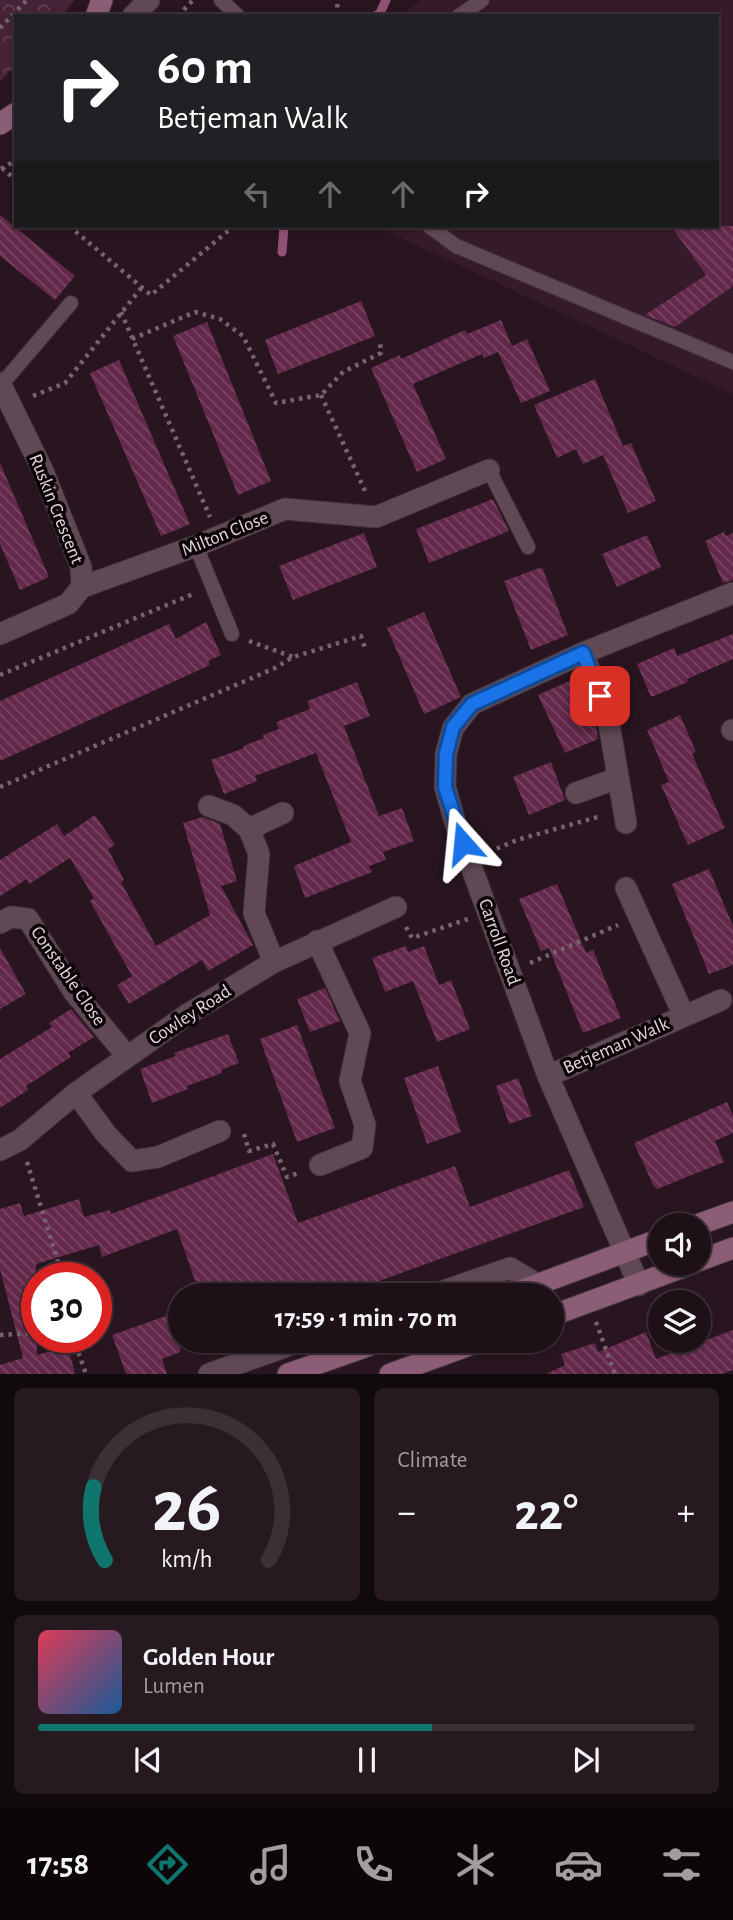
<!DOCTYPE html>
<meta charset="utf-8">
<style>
body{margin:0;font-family:"Alegreya Sans",sans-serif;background:#261920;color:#f1f3f6;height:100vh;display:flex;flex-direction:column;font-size:26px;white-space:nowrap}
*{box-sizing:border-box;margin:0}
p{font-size:23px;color:#a19da1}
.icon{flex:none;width:38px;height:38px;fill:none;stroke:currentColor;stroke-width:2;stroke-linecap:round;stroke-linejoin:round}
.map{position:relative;height:1374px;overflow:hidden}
.details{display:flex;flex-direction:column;gap:14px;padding:14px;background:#10090d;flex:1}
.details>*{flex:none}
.top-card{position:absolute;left:14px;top:14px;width:705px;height:214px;border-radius:0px;box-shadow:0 2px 5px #0004,0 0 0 2px #3c3036;background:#202124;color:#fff;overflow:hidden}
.tools{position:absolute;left:648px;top:1213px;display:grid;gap:14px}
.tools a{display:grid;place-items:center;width:63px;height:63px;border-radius:50%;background:#1e1017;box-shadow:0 2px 5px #0004,0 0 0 2px #3c3036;font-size:35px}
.speed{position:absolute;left:21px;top:1262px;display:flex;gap:14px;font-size:35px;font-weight:700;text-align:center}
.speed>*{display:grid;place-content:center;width:91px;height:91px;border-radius:50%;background:#1e1017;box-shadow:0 2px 5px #0004,0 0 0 2px #3c3036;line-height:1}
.speed .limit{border:10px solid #d22;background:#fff;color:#111}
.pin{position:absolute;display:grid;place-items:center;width:60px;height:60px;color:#fff;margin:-30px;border-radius:14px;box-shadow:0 4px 10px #0006}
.me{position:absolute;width:77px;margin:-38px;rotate:342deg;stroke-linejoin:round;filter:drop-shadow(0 0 5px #0008)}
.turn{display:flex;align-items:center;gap:24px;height:147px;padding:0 28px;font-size:32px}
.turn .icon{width:91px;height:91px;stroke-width:2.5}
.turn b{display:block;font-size:49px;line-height:60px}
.lanes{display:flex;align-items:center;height:66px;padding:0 28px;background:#0003;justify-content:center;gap:35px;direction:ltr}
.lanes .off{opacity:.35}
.big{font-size:52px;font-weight:600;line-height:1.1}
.details .tile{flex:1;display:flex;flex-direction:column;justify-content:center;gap:10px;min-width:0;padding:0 24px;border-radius:10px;background:#261920}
.details .dial{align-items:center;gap:0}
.dial svg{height:182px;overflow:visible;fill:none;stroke:#3c3036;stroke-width:7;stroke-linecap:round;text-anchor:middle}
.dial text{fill:#f1f3f6;stroke:none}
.song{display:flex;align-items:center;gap:21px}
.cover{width:84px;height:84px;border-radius:10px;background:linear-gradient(135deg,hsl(350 70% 55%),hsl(210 70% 35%))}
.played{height:7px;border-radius:4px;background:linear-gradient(90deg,#0f766e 60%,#3c3036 60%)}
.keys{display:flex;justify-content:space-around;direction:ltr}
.heat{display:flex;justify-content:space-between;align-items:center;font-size:38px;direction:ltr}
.details .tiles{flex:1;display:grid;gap:14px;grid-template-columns:1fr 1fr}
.tile:last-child{grid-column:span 2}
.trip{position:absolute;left:168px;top:1283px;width:396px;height:70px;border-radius:35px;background:#1e1017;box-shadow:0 2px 5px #0004,0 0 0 2px #3c3036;font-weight:600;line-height:70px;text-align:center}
.dock{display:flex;height:112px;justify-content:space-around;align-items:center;background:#0c0609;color:#a19da1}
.dock .icon{width:49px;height:49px}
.dock .on{color:#0f766e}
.dock b{font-size:32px;color:#f1f3f6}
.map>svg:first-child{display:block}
</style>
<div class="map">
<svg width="733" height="1374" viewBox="0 0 733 1374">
<defs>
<pattern id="forest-crowns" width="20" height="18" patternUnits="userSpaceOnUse" patternTransform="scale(1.75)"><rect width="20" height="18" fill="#452236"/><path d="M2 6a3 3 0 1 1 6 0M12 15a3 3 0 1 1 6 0" fill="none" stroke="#604153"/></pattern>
<pattern id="building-back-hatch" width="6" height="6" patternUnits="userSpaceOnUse" patternTransform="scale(1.75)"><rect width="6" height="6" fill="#64284b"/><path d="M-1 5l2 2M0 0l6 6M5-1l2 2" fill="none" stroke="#7a4664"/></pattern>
</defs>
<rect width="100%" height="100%" fill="#28151f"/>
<!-- built -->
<polygon fill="#351b29" points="421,0 733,0 733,394 376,226 718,226 718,16 402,16"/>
<!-- forest -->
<polygon fill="url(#forest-crowns)" points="0,0 75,0 61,16 16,16 16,65 0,82"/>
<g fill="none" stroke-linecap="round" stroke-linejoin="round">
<!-- stream -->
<g stroke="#915174" stroke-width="9">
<polyline points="375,16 380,13 386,0"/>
<polyline points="282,252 284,226"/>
</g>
</g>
<!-- building -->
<g fill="url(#building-back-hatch)">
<polygon points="0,215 75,276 55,300 0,256"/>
<polygon points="671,226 733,226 733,286 675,327 645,315 706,275"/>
<polygon points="361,301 375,336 278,374 265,340"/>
<polygon points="501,320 512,346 527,339 550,391 521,403 498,352 484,358 482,354 413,384 446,459 417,472 371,368 400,355 401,359 465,330 467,334"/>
<polygon points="207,322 271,481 238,495 173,336"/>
<polygon points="119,360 190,524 161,536 90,373"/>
<polygon points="595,379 623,446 631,443 656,501 628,513 603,455 583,464 576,449 557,458 534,405"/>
<polygon points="0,463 49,577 20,590 0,544"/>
<polygon points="493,499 509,531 429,563 416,529"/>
<polygon points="724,532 726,536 733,533 733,580 723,583 705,541"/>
<polygon points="364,533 377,567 293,600 279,566"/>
<polygon points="647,535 661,567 617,587 602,554"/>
<polygon points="542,567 568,635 531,650 504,581"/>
<polygon points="424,612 461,697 424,714 387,628"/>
<polygon points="206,622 221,655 208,661 210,665 0,761 0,701 169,624 176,639"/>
<polygon points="733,634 733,659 687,679 688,682 651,697 637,664 674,648 677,656"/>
<polygon points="576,678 596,723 598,739 565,753 538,695"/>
<polygon points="357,682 370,716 344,726 379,816 402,808 414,841 383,852 386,860 369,866 372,872 305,898 294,866 351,842 316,753 255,776 257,781 224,794 211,760 244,748 243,746 264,738 263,735 279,729 276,722 310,709 307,701"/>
<polygon points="680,715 696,752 692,754 725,828 688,845 661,785 669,782 647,730"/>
<polygon points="551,762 565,800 529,815 513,777"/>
<polygon points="95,815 115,845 108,849 124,880 121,882 156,946 210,915 183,823 203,817 220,824 237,881 221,886 253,945 208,971 202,960 129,1004 117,985 132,976 90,901 94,898 70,858 29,884 27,879 0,896 0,860 57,824 64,836"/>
<polygon points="709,869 733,926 733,965 709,974 672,884"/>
<polygon points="557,884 586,953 593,950 621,1018 583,1033 549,948 541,951 519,899"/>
<polygon points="406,946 408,952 424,946 439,985 451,980 470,1029 437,1042 413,981 385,992 372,958"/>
<polygon points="0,948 26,994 0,1009"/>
<polygon points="325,988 340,1021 310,1032 297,999"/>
<polygon points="71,1009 94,1037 68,1053 71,1057 26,1086 28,1090 0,1108 0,1059 52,1027 49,1023"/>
<polygon points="297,1025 335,1128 297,1142 260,1039"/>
<polygon points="228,1034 239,1063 221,1070 222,1073 187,1086 188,1089 152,1103 140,1069 176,1056 174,1053"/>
<polygon points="438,1066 461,1132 427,1144 404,1078"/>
<polygon points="518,1078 532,1116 509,1124 496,1086"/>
<polygon points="727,1102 733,1116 733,1133 715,1141 724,1162 657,1189 654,1187 634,1143"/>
<polygon points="273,1154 298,1223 455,1166 470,1207 569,1170 584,1207 340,1295 200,1295 177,1229 102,1257 99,1245 36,1264 37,1355 68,1346 75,1374 0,1374 0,1365 23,1358 0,1269 0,1209 20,1203 24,1216 79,1199 84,1217 110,1210 111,1214"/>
<polygon points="180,1311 180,1352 162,1359 167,1374 126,1374 112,1335"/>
<polygon points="733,1330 733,1370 722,1374 546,1374 565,1365 561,1354 595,1343 598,1352 646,1332 656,1359"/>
</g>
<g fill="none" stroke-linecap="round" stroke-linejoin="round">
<!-- lane casing -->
<g stroke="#3f3138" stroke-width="16">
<g id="lane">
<polyline points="221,0 238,16"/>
<polyline points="459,16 482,0"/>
<polyline points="429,226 456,246 733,362"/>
<polyline points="1,385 71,303"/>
<polyline points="489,470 528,547"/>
<polyline points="196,546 232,634"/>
</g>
</g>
<!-- street casing -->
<g stroke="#3f3138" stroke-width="23">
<g id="street">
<polyline points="133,16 149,0"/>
<polyline points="0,383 43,471 81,567 82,587 68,604 0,634"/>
<polyline points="82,587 196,546 285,509 376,517 489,470"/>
<polyline points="583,653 608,718 626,823"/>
<polyline points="732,730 733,730"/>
<polyline points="576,793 618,778"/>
<polyline points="209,806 233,815 249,829 259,854 254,913 274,962"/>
<polyline points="249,829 283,813"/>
<polyline points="626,888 684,1016"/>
<polyline points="0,923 11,917 28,919 74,992 127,1056"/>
<polyline points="317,941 360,1033 350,1081 365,1125 362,1148 320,1165"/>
<polyline points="548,1076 721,1000"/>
<polyline points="76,1093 106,1134 132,1161 158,1157 220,1131"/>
<polyline points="0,1150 20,1140 76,1093 188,1014 274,962 396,907"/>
<polyline points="639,1285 548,1076 456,825 445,787 446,754 453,728 472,704 583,653 733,593"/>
<polyline points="432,1295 510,1268 537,1284"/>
<polyline points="209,1374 304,1340"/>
</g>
</g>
<!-- secondary casing -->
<g stroke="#3f3138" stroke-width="23">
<g id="secondary">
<polyline points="96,16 102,0"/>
<polyline points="0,124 16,113"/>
<polyline points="697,1225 733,1212"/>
<polyline points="698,1261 733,1248"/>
<polyline points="509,1295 660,1239"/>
<polyline points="551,1316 692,1264"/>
<polyline points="288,1374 385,1340"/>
<polyline points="390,1374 484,1340"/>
</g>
</g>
<!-- path -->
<g stroke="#75646d" stroke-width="4.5" stroke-dasharray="3.5 5" stroke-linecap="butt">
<polyline points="178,16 193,0"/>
<polyline points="336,16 338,0"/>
<polyline points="0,28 27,0"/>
<polyline points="2,168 16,180"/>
<polyline points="1,169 16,160"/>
<polyline points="69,226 151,295 234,226"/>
<polyline points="121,312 210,517"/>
<polyline points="132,339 195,312 220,319 243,336 276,403 321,395 343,372 381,353 380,341"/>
<polyline points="321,395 366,493"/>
<polyline points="33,396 65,383 142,287"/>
<polyline points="249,641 293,657"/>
<polyline points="0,675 193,594"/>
<polyline points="0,787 275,668 293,657 361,636 365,648"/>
<polyline points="489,852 517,840 601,816"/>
<polyline points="406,927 412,938 468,919"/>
<polyline points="530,963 618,925"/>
<polyline points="244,1134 249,1151 273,1144 287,1177 299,1173"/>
<polyline points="27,1162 63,1278"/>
<polyline points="596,1322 615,1374"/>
<polyline points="0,1335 37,1333"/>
<polyline points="76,1337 74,1340 86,1374"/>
</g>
<!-- lane -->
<use href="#lane" stroke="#604955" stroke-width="14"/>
<!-- street -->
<use href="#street" stroke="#604955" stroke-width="21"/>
<!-- secondary -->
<use href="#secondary" stroke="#8c5d76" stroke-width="21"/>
</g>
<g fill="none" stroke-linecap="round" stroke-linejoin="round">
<!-- route casing -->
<g stroke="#114b97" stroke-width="18">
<polyline id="route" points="463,843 445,787 446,754 453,727 472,704 583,653 600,696"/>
</g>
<!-- route -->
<use href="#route" stroke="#1a73e8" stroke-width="12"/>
</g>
<g text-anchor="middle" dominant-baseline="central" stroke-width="7" stroke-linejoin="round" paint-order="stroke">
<!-- street labels -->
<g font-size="19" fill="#e5d7de" stroke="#0c0508">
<text transform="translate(56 509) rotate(68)">Ruskin Crescent</text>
<text transform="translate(225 534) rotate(-22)">Milton Close</text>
<text transform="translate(499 942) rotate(70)">Carroll Road</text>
<text transform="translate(68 976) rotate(55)">Constable Close</text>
<text transform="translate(190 1015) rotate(-33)">Cowley Road</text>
<text transform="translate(616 1046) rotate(-24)">Betjeman Walk</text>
</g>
</g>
</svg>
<div class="tools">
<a><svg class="icon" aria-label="sound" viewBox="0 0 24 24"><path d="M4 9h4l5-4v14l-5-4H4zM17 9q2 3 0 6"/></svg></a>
<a><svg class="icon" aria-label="layers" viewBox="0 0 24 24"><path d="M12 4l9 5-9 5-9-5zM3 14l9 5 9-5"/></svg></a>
</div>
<div class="speed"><div class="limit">30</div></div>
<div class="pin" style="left:600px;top:696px;background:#d93025"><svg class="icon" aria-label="arrive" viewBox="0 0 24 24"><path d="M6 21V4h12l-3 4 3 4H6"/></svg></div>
<svg class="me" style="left:463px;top:843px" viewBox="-20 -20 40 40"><path d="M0-17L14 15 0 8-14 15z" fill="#1a73e8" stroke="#fff" stroke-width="4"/></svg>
<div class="trip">17:59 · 1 min · 70 m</div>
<div class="top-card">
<div class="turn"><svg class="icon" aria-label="right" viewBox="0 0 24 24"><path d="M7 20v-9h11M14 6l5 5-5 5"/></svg><div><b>60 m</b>Betjeman Walk</div></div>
<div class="lanes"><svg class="icon off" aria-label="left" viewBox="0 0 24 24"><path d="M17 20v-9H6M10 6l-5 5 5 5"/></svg><svg class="icon off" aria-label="ahead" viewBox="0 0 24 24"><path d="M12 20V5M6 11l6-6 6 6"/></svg><svg class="icon off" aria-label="ahead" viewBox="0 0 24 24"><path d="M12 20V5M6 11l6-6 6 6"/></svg><svg class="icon" aria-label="right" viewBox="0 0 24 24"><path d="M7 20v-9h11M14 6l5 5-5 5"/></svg></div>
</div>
</div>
<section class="details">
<div class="tiles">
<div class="tile dial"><svg viewBox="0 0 100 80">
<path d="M14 69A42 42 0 1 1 86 69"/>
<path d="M14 69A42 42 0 0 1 9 37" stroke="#0f766e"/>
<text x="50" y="56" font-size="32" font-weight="700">26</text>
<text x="50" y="72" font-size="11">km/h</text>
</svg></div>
<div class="tile"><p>Climate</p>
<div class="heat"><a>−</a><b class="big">22°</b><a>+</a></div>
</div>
<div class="tile">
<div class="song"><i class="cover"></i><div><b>Golden Hour</b><p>Lumen</p></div></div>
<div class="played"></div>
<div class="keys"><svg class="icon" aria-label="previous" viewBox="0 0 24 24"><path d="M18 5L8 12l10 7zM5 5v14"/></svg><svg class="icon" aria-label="pause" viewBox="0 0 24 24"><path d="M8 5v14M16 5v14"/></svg><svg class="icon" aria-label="next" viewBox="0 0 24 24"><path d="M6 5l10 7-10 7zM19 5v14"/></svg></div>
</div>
</div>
</section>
<nav class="dock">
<b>17:58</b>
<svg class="icon on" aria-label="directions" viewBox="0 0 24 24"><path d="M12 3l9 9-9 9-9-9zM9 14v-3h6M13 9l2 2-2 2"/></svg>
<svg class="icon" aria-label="music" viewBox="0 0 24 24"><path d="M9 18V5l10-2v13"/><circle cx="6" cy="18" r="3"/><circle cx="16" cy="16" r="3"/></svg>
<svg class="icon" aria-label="phone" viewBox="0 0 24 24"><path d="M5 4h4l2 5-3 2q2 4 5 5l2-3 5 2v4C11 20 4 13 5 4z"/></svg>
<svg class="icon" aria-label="climate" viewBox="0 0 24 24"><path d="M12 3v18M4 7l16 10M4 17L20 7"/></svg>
<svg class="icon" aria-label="car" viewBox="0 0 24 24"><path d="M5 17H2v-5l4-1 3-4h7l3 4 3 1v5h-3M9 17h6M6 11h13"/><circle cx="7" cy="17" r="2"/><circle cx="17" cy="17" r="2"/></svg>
<svg class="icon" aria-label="filters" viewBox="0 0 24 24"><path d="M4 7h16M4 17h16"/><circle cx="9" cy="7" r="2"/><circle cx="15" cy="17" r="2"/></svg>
</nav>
